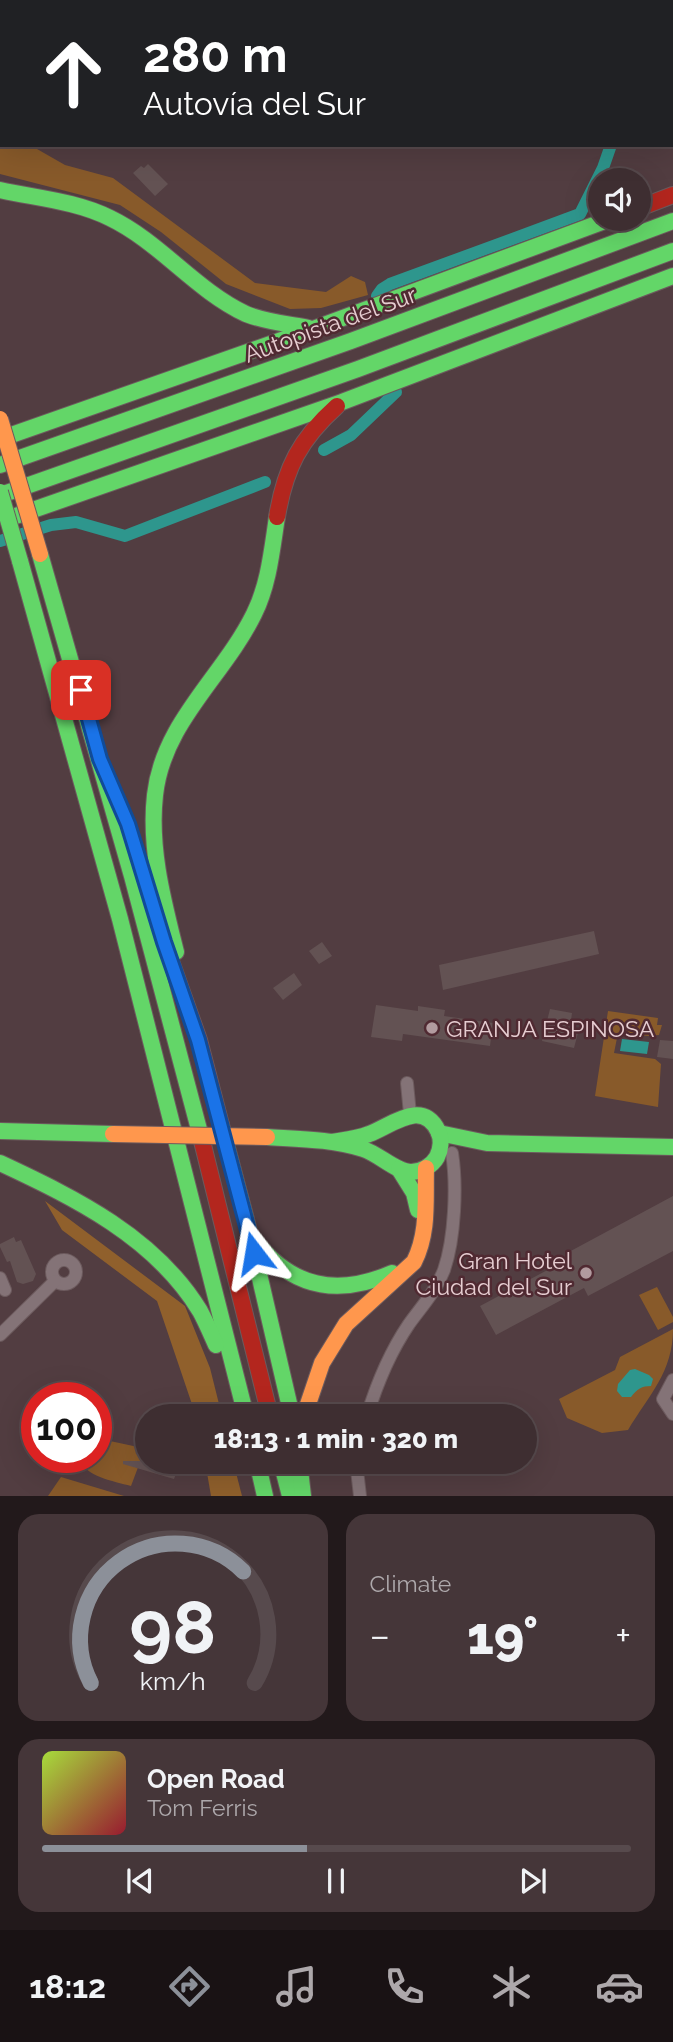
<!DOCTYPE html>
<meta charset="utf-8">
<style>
body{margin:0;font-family:Raleway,sans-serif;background:#453639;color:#f1f3f6;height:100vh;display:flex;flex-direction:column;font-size:26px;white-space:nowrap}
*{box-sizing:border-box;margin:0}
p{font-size:23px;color:#ada8ab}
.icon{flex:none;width:38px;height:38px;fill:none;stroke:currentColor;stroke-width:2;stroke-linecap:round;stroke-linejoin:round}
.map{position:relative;height:1496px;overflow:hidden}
.sheet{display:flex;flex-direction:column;gap:18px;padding:18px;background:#22191b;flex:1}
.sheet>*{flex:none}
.hud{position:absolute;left:0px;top:0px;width:674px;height:147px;box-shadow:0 7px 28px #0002,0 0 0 2px #574a4d;background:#202124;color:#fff;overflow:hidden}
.fabs{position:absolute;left:588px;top:168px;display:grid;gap:14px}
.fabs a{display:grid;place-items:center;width:63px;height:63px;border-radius:50%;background:#3e2e31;box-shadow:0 7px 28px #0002,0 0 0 2px #574a4d;font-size:35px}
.speed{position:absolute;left:21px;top:1382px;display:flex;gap:14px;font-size:35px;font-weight:700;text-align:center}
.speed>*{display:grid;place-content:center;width:91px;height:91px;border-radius:50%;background:#3e2e31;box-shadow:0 7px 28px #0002,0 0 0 2px #574a4d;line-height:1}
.speed .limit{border:10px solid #d22;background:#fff;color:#111}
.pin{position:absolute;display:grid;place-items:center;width:60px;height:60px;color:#fff;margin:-30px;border-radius:14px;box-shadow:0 4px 10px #0006}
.me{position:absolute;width:77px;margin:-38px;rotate:346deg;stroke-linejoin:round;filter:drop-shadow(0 0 5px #0008)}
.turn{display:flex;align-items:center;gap:24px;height:147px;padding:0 28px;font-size:32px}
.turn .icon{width:91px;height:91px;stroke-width:2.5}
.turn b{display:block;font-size:49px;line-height:60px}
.big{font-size:52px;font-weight:800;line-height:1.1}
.sheet .tile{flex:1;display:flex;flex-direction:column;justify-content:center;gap:10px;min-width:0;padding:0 24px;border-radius:21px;background:#453639}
.sheet .dial{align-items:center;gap:0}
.dial svg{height:182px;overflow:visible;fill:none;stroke:#574a4d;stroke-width:7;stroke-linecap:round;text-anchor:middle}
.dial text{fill:#f1f3f6;stroke:none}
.song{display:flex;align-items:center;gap:21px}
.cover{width:84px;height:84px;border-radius:10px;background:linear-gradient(135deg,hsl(80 70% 55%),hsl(350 70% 35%))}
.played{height:7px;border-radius:4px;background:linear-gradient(90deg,#8c9099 45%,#574a4d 45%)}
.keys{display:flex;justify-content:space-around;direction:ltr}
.heat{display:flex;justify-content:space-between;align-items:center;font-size:38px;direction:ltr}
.sheet .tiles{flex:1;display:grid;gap:18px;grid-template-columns:1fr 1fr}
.tile:last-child{grid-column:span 2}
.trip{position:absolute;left:135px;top:1404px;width:402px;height:70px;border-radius:35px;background:#3e2e31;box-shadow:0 7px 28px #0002,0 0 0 2px #574a4d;font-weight:800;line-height:70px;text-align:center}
.menu{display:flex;height:112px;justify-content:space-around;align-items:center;background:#191214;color:#ada8ab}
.menu .icon{width:49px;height:49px}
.menu .current{color:#8c9099}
.menu b{font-size:32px;color:#f1f3f6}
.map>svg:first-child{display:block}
</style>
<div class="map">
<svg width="673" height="1496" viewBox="0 0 673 1496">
<rect width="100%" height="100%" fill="#523d41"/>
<!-- green -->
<g fill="#885a2a">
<polygon points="0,126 2,145 30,145 65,165 113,178 255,283 326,292 351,276 365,282 368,295 321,308 290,309 226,284 161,232 120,205 0,174"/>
<polygon points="608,1011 658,1018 657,1025 662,1025 659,1035 649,1036 618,1033 614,1053 655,1059 661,1064 658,1107 595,1096"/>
<polygon points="657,1287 673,1317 673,1322 658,1330 639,1295"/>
<path d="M673 1329C673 1372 649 1395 628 1430L602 1433 567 1418 559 1399 615 1370 620 1357Z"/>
<path d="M145 1430 147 1431V1455L143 1454 131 1486C113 1481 86 1477 78 1458H96V1438L138 1447Z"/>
<polygon points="61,1477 124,1496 48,1496"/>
</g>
<!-- forest -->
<g fill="#90602c">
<polygon points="45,1201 185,1306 210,1368 222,1416 196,1416 157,1301 62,1230"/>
<polygon points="205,1461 233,1461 242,1496 211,1496"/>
</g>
<!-- water -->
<g fill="#2e968d">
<polygon points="622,1039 649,1042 647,1054 620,1051"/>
<path d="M635 1369 649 1375 653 1379 651 1386C642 1386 637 1389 631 1397H622L617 1391 618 1384 630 1370Z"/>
</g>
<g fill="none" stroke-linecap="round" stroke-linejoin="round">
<!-- canal -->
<g stroke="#2e968d" stroke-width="12">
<polyline points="659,2 660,0"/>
<polyline points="377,296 382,289 390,284 580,214 603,168 611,145"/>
<polyline points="324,450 351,435 396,392"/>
<polyline points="0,541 51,525 76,522 125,536 265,482"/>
</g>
</g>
<!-- building -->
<g fill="#635253">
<polygon points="148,164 168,184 155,196 133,173 141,166 144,168"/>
<polygon points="594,931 599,954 443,990 439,965"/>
<polygon points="322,942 332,956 319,964 309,951"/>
<polygon points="294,973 302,985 283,1000 273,988"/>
<polygon points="376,1005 418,1011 418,1006 445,1010 444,1016 493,1023 490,1046 403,1034 402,1041 371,1037"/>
<polygon points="550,1009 572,1013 570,1027 579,1029 574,1048 542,1041"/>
<polygon points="660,1040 673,1041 673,1059 657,1057"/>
<polygon points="673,1196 673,1251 588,1296 584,1288 496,1335 480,1306 570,1258 567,1253"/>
<polygon points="14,1237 16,1242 21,1240 36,1274 33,1281 23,1284 17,1282 10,1261 7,1262 0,1247 0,1244"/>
<polygon points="123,1461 181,1461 174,1479 123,1464"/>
</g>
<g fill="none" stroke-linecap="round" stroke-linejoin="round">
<!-- street casing -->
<g stroke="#6c5a5d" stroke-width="14">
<g id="street">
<polyline points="407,1083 410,1114"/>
<circle cx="64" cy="1272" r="12"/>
<polyline points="0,1278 5,1290"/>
<polyline points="0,1335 55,1281"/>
<polyline points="673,1380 663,1399 673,1414"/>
<path d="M367 1416C377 1383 390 1352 409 1324 422 1306 436 1291 444 1270 455 1238 457 1185 452 1153"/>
<polyline points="356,1461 360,1496"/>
</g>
</g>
<!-- fast casing -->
<g stroke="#6c5a5d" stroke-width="18">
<g id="fast">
<polyline points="102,2 104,0"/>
<path d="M0 190C36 198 76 201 110 218 160 242 195 290 246 314 266 322 288 324 309 328"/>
<polyline points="0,439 313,329 610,219"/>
<polyline points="0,465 351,341 673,221"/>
<polyline points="1,495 358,369 673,251"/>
<polyline points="10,518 342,402 673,276"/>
<polyline points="40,554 132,876 201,1137"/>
<polyline points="20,561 120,919 246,1416"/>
<path d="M176 952C163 900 149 848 155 795 163 722 223 677 254 614 269 584 272 549 277 517"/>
<polyline points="221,1125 249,1231 292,1416"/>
<polyline points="0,1131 113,1134"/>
<polyline points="439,1133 487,1143 673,1147"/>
<path d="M267 1137C299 1139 332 1139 363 1149 379 1154 396 1172 411 1172 421 1172 432 1166 437 1157 441 1149 442 1139 438 1131 422 1098 391 1126 369 1134 357 1139 344 1140 332 1142"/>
<path d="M0 1163C75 1198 155 1237 200 1311 206 1322 211 1334 216 1345"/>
<polyline points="399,1169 414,1193 418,1210"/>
<path d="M254 1239C291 1288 337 1297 392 1273"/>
<polyline points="257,1461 265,1496"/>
<polyline points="281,1461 290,1496"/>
<polyline points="299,1461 303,1496"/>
</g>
</g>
<!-- slow casing -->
<g stroke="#6c5a5d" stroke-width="18">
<path id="slow" d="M304 1416 322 1363 346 1324 414 1262C429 1232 425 1201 426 1168"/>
</g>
<!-- jam casing -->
<g stroke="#6c5a5d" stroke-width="18">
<g id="jam">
<polyline points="0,67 2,66"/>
<polyline points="639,208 673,195"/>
<path d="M277 517C285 468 300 439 337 406"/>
<polyline points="162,936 199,1040 221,1125"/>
<polyline points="201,1137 270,1416"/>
</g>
</g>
<!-- street -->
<use href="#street" stroke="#847377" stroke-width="12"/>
<!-- fast -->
<use href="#fast" stroke="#63d668" stroke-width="16"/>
<!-- slow -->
<use href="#slow" stroke="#ff974d" stroke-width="16"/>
<!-- jam -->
<use href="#jam" stroke="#b3261e" stroke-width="16"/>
<!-- fast-bridge casing -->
<g stroke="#6c5a5d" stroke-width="18" stroke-linecap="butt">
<polyline id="fast-bridge" points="0,492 20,561"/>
</g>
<!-- slow-bridge casing -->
<g stroke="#6c5a5d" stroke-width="18" stroke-linecap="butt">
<g id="slow-bridge">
<polyline points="0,419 40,554"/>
<polyline points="113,1134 267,1137"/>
</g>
</g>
<!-- fast-bridge -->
<use href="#fast-bridge" stroke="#63d668" stroke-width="16"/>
<!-- slow-bridge -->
<use href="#slow-bridge" stroke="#ff974d" stroke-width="16"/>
</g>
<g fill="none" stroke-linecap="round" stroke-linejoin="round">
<!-- route casing -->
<g stroke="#114b97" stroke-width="18">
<polyline id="route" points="81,690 100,759 128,824 164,942 198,1040 254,1253"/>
</g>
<!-- route -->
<use href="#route" stroke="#1a73e8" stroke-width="12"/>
</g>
<!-- markers -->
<g fill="#b29b9f" stroke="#502a32" stroke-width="2.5">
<circle cx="432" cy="1028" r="7"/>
<circle cx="586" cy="1273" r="7"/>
</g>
<g text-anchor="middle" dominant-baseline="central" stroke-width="5" stroke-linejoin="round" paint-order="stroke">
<!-- street labels -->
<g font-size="23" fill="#e6cdd1" stroke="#502a32">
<text transform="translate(330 324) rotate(-20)">Autopista del Sur</text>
</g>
<!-- poi labels -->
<g font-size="23" fill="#e6cdd1" stroke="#502a32" text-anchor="start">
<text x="446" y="1028">GRANJA ESPINOSA</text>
<text x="572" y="1260" text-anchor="end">Gran Hotel<tspan x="572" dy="26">Ciudad del Sur</tspan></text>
</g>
</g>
</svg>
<div class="fabs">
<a><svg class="icon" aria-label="sound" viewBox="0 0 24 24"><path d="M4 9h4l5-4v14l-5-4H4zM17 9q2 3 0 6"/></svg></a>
</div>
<div class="speed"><div class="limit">100</div></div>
<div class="pin" style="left:81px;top:690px;background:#d93025"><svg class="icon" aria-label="arrive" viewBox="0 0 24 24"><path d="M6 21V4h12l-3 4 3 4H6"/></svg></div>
<svg class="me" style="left:254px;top:1253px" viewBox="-20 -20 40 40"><path d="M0-17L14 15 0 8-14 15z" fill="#1a73e8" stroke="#fff" stroke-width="4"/></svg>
<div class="trip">18:13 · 1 min · 320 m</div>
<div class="hud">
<div class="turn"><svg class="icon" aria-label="ahead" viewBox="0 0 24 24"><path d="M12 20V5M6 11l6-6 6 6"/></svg><div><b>280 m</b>Autovía del Sur</div></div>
</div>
</div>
<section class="sheet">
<div class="tiles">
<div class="tile dial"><svg viewBox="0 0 100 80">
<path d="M14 69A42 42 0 1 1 86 69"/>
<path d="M14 69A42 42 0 0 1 81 20" stroke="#8c9099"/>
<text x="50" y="56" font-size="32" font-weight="700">98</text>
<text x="50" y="72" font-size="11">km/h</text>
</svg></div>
<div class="tile"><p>Climate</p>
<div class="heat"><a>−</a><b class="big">19°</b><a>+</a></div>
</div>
<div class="tile">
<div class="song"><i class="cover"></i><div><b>Open Road</b><p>Tom Ferris</p></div></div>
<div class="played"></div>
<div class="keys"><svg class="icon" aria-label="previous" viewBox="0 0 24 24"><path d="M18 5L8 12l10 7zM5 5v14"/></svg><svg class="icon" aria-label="pause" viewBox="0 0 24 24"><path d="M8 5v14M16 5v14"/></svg><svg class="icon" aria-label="next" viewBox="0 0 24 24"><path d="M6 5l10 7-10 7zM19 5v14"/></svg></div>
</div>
</div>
</section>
<nav class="menu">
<b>18:12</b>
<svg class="icon current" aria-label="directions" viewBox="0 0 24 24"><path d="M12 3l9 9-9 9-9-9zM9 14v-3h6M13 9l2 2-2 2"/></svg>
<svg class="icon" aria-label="music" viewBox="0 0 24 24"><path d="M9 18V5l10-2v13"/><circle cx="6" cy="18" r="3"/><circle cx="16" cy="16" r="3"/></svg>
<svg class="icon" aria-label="phone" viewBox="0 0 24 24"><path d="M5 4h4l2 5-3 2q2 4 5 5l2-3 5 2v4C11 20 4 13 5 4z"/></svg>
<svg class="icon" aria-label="climate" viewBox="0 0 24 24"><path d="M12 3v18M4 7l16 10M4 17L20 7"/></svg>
<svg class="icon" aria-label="car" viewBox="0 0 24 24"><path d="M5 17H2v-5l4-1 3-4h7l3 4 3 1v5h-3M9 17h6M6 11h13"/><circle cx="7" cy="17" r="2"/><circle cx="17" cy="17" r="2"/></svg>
</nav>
